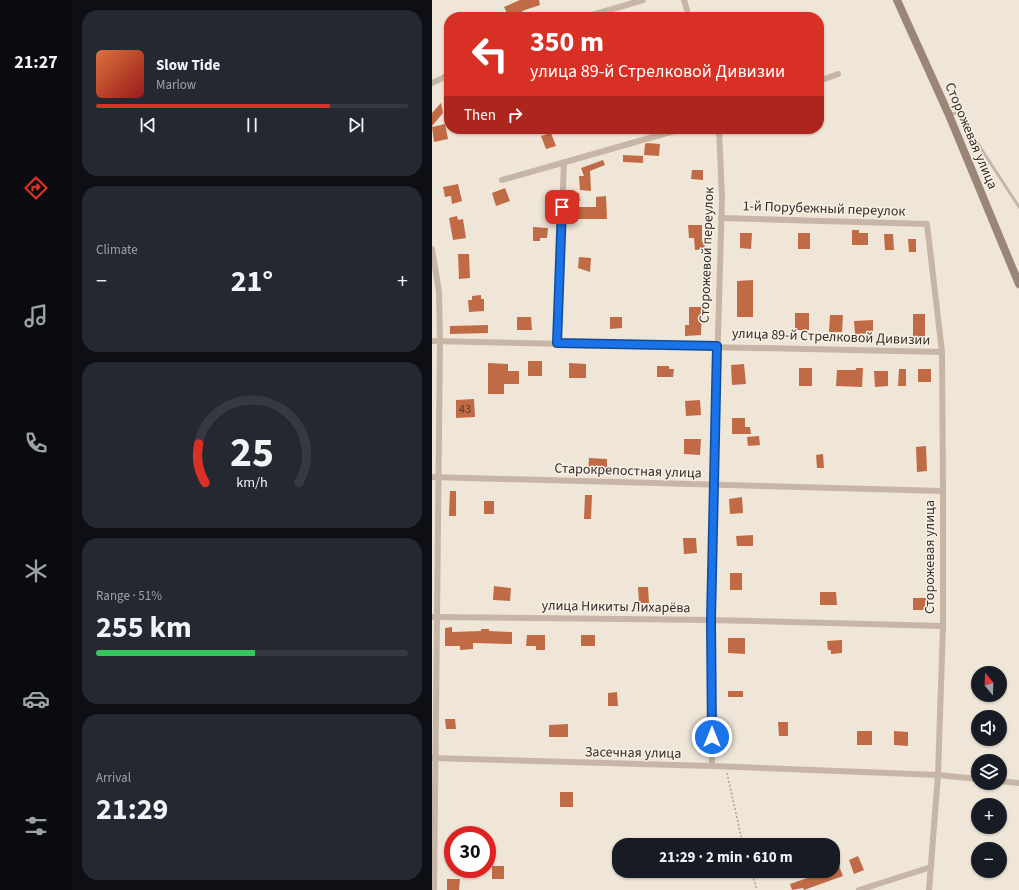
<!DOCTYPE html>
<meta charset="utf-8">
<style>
body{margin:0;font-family:"Source Sans 3",sans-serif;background:#242831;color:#f1f3f6;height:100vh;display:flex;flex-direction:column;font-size:15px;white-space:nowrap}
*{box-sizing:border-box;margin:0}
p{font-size:13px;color:#9ea1a6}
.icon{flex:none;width:22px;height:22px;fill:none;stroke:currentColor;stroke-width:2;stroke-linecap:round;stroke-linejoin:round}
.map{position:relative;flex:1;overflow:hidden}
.drawer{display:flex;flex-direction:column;gap:10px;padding:10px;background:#0d0f14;width:360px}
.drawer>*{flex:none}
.banner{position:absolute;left:12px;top:12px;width:380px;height:122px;border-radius:16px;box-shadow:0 1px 3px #0004;background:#d93025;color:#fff;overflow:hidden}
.needle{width:26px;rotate:341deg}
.controls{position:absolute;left:539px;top:666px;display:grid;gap:8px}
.controls a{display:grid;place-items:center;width:36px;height:36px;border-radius:50%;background:#171b24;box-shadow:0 1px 3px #0004;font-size:20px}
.speed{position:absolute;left:12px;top:826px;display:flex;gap:8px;font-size:20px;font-weight:700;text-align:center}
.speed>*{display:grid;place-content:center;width:52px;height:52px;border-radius:50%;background:#171b24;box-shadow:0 1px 3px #0004;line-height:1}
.speed .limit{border:6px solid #d22;background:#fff;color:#111}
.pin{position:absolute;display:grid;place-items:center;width:34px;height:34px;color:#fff;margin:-17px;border-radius:8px;box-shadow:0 2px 6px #0006}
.me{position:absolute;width:44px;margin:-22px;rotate:0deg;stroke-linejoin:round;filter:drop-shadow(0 0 3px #0008)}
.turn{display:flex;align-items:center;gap:14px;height:84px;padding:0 20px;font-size:18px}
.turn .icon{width:52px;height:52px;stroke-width:2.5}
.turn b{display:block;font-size:28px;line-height:34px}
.then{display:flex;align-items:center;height:38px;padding:0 20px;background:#0003;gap:8px;font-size:15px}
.big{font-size:30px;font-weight:700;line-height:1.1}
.drawer .tile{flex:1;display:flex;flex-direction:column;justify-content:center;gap:6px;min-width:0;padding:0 14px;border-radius:16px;background:#242831}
.drawer .dial{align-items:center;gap:0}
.dial svg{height:104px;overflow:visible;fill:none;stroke:#363941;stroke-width:7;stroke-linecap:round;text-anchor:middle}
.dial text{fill:#f1f3f6;stroke:none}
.song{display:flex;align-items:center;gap:12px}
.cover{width:48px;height:48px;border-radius:6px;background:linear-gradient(135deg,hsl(20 70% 55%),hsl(0 70% 35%))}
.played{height:4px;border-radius:2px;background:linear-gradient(90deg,#d93025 75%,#363941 75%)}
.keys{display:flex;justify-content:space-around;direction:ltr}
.heat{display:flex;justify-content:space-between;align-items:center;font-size:22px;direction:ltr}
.charge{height:6px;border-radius:3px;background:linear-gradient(90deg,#34c759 51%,#363941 0)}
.trip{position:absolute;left:180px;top:838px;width:228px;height:40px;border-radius:16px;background:#171b24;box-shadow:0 1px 3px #0004;font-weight:700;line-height:40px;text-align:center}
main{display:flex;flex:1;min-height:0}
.tab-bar{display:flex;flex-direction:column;width:72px;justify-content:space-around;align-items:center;background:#090b0e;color:#9ea1a6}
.tab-bar .icon{width:28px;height:28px}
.tab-bar .selected{color:#d93025}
.tab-bar b{font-size:18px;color:#f1f3f6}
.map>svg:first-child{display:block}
</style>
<main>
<nav class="tab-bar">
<b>21:27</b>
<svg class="icon selected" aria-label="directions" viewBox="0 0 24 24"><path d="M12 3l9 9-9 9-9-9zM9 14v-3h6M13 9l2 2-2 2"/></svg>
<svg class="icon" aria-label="music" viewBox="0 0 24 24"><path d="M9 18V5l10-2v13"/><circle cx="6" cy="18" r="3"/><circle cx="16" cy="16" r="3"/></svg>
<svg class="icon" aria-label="phone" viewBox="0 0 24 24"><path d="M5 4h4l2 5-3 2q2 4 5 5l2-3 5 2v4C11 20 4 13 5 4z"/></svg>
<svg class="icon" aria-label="climate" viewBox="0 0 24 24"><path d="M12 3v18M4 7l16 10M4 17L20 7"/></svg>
<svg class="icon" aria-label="car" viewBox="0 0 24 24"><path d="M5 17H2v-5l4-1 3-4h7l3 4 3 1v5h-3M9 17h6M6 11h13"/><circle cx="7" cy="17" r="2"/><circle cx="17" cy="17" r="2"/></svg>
<svg class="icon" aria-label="filters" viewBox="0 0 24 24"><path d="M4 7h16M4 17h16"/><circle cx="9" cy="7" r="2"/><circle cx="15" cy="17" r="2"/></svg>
</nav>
<section class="drawer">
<div class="tile">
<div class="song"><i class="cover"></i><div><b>Slow Tide</b><p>Marlow</p></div></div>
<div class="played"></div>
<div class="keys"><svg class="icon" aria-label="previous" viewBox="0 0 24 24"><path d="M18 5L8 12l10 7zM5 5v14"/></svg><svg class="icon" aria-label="pause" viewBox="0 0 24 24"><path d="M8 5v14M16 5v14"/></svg><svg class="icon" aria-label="next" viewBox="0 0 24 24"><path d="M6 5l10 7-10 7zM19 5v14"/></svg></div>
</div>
<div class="tile"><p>Climate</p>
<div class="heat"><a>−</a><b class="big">21°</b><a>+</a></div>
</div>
<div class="tile dial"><svg viewBox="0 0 100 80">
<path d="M14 69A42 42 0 1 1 86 69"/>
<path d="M14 69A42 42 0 0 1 9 39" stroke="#d93025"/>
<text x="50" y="56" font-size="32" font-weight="700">25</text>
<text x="50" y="72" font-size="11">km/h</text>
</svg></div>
<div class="tile"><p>Range · 51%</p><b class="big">255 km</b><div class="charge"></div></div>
<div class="tile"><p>Arrival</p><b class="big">21:29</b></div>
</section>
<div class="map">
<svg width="587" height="890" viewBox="0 0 587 890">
<rect width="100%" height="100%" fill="#efe6d8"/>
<!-- building -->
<g fill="#c06b45">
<polygon points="88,0 107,0 108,5 90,11 91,13 81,17 77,17 72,7"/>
<polygon points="9,103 11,113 0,126 0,113"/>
<polygon points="13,124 16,139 2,142 0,127"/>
<polygon points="119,133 124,146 114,149 109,136"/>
<polygon points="215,143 228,144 227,156 212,155 213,144"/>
<polygon points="191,155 211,156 211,163 191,162"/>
<polygon points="171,160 173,165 158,171 159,191 148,190 147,176 152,176 149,168"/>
<polygon points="260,170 271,170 271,180 259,179"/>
<polygon points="26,184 30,201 20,204 19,196 13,197 11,187"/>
<polygon points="73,188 78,201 64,206 60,193"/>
<polygon points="147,193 148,201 139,202 138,194"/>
<polygon points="174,196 175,219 146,219 146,207 164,207 164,197"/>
<polygon points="25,216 26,220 31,219 34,238 21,240 17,218"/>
<polygon points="256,225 270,225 270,242 272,242 273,249 263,250 262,238 257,238"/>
<polygon points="101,227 116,228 115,238 108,238 108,241 101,241"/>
<polygon points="420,230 427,230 427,233 436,233 436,245 420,245"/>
<polygon points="308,233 320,233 319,249 308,248"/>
<rect x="366" y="233" width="12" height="16"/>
<polygon points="452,234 461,234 462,250 453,250"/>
<polygon points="476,239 484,239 484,252 477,252"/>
<polygon points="26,254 37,254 38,278 27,279"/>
<polygon points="147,257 159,258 158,272 146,268"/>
<polygon points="321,280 321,317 305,317 305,281"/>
<polygon points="49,295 49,299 52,299 52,311 37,312 36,300 40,300 40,296"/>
<polygon points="257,307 270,307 269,335 253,336 253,325 257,325"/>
<rect x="363" y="313" width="14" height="17"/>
<rect x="481" y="314" width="12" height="26"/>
<polygon points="398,315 411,315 410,332 397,332"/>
<polygon points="85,317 99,317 100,330 85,330"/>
<polygon points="178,317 190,317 190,328 178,329"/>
<polygon points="441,320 441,333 423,334 422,321"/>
<polygon points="56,325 56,333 18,334 18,326"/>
<rect x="96" y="361" width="14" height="15"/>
<polygon points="56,363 76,364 76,371 87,371 87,384 72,384 72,394 56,394"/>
<polygon points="137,363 154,364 154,378 137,378"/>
<polygon points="312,364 314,384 300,385 299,365"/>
<polygon points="225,366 237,366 237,369 242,369 241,377 225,377"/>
<rect x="367" y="368" width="13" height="18"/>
<polygon points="424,368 431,368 430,387 404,386 405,370 424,370"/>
<polygon points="467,369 474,369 474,386 466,386"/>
<rect x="486" y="369" width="13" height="13"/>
<polygon points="442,371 456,371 456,386 443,387"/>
<polygon points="42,399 43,417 24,418 24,400"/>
<polygon points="268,400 269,415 254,416 253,401"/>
<polygon points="300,418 313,418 313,427 318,427 319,434 300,434"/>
<polygon points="327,436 328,445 316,446 315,437"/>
<polygon points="252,439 269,439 268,455 252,454"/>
<polygon points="494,446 495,471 485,472 484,447"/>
<polygon points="391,454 392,468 385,468 384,455"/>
<polygon points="157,458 175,459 175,471 156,471"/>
<polygon points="18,491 24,491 24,516 17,516"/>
<polygon points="153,495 160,495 159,519 152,519"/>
<polygon points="310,497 311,513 298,514 297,499"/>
<rect x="52" y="501" width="10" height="13"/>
<polygon points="321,535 321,546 305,546 304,536"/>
<polygon points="251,538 264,538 265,553 252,554"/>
<rect x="298" y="573" width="12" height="17"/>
<polygon points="62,586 79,588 78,601 61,600"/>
<polygon points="206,587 216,587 217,603 207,603"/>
<polygon points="388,592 404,592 405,605 388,605"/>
<polygon points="481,598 494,598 493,610 481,610"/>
<polygon points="20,627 20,632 49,631 49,629 57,629 57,631 80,632 80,644 41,643 41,649 28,650 28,646 13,646 13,628"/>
<polygon points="95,635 113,635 113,650 104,650 104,646 94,646"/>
<rect x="149" y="635" width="14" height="11"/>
<polygon points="296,638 313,638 313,654 296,653"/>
<polygon points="410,640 410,653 399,654 399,650 396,650 395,641"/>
<rect x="296" y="691" width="15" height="6"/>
<polygon points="185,692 186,706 176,706 176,693"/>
<polygon points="13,719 23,719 24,729 14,729"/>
<polygon points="346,722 356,722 356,736 347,736"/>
<polygon points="136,724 136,737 117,737 117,725"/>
<rect x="425" y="731" width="15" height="14"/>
<polygon points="462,731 476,732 476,746 462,745"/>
<rect x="128" y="792" width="13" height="15"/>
<polygon points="426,856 432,870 422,874 417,860"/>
<rect x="60" y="866" width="12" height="13"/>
<polygon points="407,866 411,876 372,890 371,888 360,890 358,884 387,874 386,871 401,871 401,868"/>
<polygon points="15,879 28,879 27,890 15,890"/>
</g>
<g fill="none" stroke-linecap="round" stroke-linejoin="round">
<!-- path -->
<g stroke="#b2a18f" stroke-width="1.5" stroke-dasharray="2 2" stroke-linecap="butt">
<polyline points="295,773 311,845"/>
<polyline points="319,871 325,890"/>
</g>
<!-- service -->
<polyline stroke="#c7b6a5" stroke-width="3" points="518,114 526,113 587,207"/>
<!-- minor -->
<g stroke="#c7b6a5" stroke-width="6">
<polyline points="252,0 257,17"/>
<polyline points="153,17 211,0"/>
<polyline points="387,81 406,74"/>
<polyline points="0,83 17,75"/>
<polyline points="70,180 249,129"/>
<polyline points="289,218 495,224 510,352 511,491 511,626 506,775 497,890"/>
<polyline points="0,249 7,292 8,341 2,890"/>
<polyline points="0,341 510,352"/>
<polyline points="125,343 132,162"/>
<polyline points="0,477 511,491"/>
<polyline points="0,617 279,620 511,626"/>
<polyline points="0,758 280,766 506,775 546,779"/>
<polyline points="280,766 280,544 290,197 287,129"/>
<polyline points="568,781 587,783"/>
<polyline points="427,890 499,867"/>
</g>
<!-- secondary -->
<polyline stroke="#9a8676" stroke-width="8" points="465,0 517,115 587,284"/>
</g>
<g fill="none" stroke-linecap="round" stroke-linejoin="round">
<!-- route casing -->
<g stroke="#114b97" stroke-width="10">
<polyline id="route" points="130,207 125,343 285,346 279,620 280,737"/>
</g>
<!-- route -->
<use href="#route" stroke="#1a73e8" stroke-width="7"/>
</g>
<g text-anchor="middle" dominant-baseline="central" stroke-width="3" stroke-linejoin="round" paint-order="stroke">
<!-- number labels -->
<g font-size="12" fill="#563b2e">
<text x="33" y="409">43</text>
</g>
<!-- street labels -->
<g font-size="14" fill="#332b26" stroke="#f8f0e4">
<text transform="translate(539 136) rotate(67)">Сторожевая улица</text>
<text transform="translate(392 209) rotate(2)">1-й Порубежный переулок</text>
<text transform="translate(275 255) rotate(-88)">Сторожевой переулок</text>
<text transform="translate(399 337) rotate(2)">улица 89-й Стрелковой Дивизии</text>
<text transform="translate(196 471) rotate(2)">Старокрепостная улица</text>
<text transform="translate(498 557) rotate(-90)">Сторожевая улица</text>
<text transform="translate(184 607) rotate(1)">улица Никиты Лихарёва</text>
<text transform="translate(201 753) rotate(1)">Засечная улица</text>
</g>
</g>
</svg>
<div class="controls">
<a><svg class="needle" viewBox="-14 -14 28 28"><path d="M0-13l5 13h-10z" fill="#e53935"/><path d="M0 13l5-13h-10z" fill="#9ea1a6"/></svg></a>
<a><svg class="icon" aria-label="sound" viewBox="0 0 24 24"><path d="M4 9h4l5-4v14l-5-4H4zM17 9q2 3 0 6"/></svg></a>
<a><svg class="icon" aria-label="layers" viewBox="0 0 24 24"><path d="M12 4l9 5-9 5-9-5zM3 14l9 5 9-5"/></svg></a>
<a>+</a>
<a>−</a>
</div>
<div class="speed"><div class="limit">30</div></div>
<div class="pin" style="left:130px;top:207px;background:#d93025"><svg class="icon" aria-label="arrive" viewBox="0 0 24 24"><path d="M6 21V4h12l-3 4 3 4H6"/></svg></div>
<svg class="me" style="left:280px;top:737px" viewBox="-20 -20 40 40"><circle r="17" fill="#1a73e8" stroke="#fff" stroke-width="3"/><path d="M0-11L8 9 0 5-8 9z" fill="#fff"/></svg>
<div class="trip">21:29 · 2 min · 610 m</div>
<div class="banner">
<div class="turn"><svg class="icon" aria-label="left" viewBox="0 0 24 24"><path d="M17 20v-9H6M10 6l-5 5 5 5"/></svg><div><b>350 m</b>улица 89-й Стрелковой Дивизии</div></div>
<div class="then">Then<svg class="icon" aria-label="right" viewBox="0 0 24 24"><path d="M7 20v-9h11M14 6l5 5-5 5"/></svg></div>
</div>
</div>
</main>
